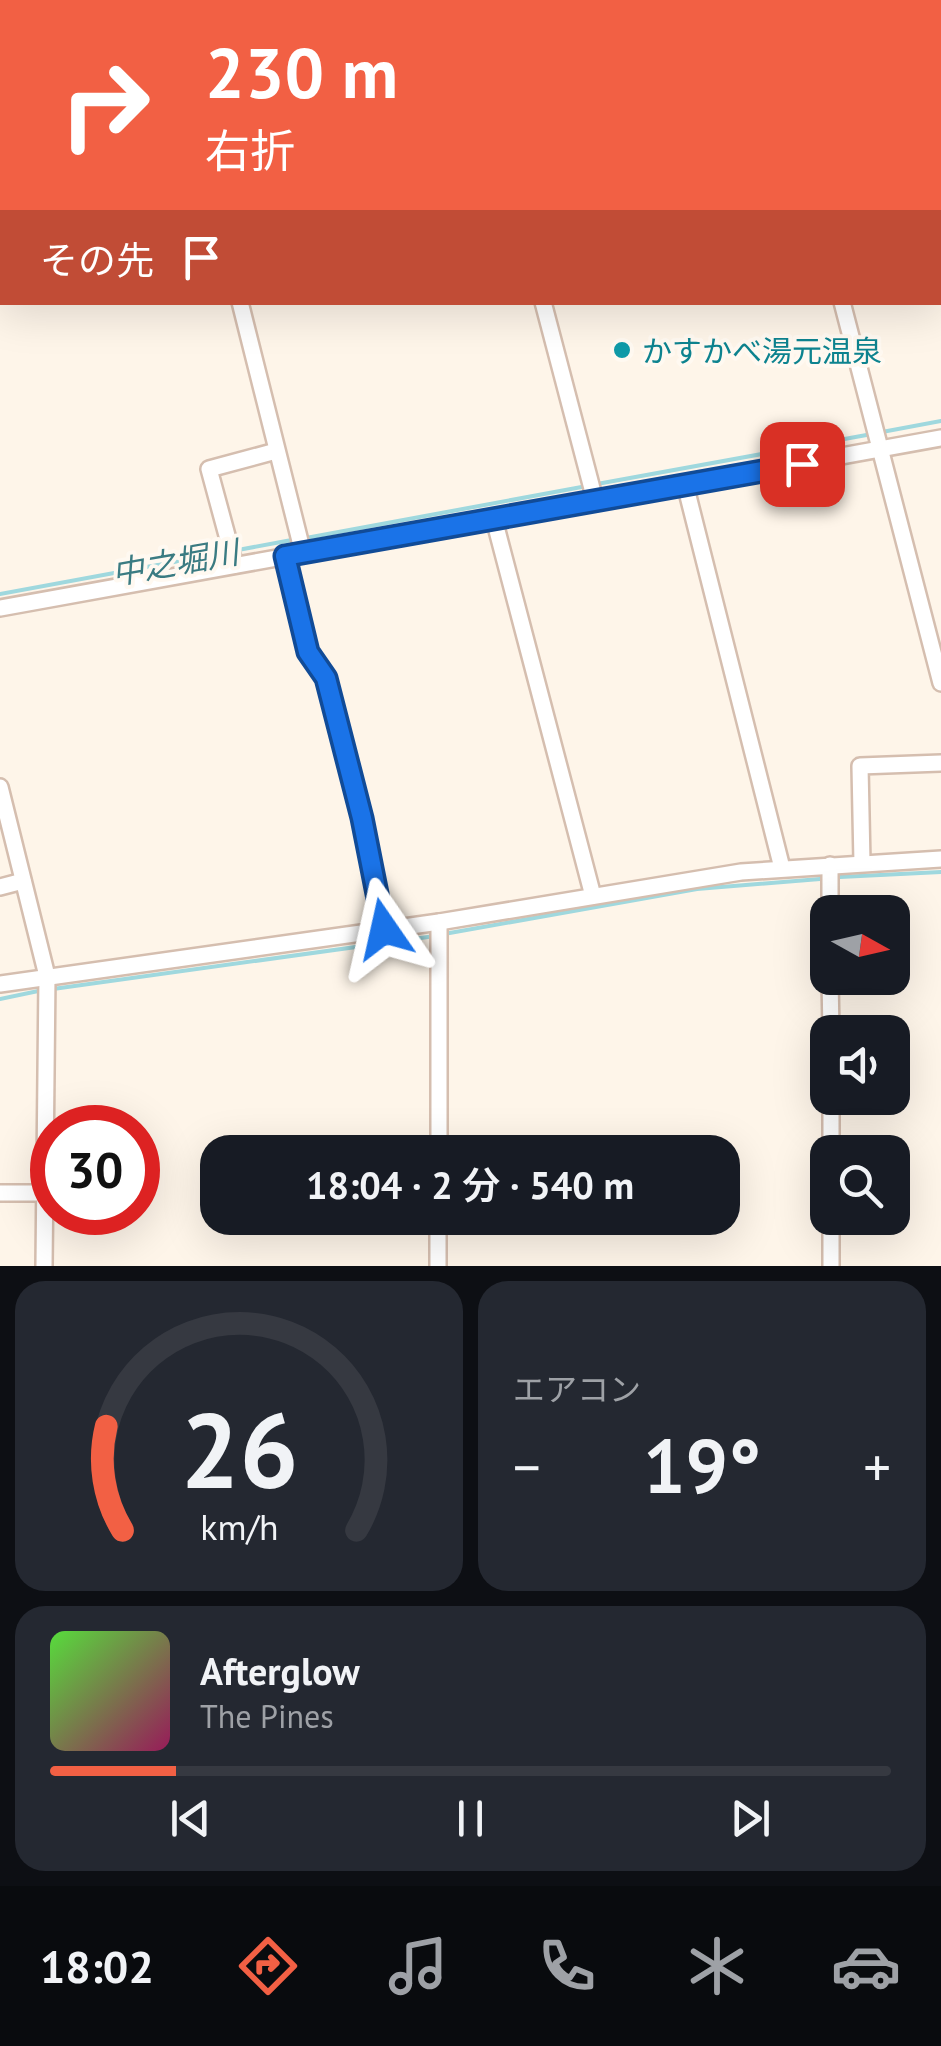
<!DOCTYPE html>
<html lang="ja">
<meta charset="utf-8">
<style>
body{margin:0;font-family:"PT Sans","Noto Sans JP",sans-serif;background:#242831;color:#f1f3f6;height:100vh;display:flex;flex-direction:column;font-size:38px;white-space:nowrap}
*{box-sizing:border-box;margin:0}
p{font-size:32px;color:#9ea1a6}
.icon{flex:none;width:55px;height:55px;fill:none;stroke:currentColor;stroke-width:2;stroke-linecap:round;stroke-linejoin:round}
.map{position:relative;height:1266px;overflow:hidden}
.side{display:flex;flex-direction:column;gap:15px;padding:15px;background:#0d0f14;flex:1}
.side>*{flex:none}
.top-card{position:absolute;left:0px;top:0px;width:942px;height:305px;box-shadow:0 10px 40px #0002;background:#f26044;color:#fff;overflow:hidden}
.needle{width:65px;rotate:98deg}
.fabs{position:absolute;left:810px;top:895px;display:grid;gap:20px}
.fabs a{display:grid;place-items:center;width:100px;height:100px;border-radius:20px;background:#171b24;box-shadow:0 10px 40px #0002;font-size:50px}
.speed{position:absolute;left:30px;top:1105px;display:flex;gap:20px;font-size:50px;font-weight:700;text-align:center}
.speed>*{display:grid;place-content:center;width:130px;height:130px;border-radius:50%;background:#171b24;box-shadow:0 10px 40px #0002;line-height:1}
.speed .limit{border:15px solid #d22;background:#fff;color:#111}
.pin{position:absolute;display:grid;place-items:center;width:85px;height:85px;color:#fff;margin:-42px;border-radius:20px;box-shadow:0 5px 15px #0006}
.me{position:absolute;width:110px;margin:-55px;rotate:349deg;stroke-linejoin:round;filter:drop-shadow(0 0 8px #0008)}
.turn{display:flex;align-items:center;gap:35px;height:210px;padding:0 40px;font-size:45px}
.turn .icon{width:130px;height:130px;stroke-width:2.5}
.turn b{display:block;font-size:70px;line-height:85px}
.then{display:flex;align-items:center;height:95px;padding:0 40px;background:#0003;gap:20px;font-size:38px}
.big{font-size:75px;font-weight:600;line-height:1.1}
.side .tile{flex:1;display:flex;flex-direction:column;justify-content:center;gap:15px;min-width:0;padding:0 35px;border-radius:30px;background:#242831}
.side .dial{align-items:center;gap:0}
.dial svg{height:260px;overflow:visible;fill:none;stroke:#363941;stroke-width:7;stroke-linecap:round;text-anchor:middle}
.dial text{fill:#f1f3f6;stroke:none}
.song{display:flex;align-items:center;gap:30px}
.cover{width:120px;height:120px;border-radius:15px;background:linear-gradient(135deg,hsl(110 70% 55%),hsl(330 70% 35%))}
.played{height:10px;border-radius:5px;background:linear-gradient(90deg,#f26044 15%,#363941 15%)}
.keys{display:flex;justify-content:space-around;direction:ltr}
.heat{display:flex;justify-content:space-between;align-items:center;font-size:55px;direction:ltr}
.side .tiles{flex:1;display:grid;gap:15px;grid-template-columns:1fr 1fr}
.tile:last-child{grid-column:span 2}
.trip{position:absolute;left:200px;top:1135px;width:540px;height:100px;border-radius:30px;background:#171b24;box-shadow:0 10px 40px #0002;font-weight:600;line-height:100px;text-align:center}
.menu{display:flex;height:160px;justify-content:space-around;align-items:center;background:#090b0e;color:#9ea1a6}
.menu .icon{width:70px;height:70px}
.menu .selected{color:#f26044}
.menu b{font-size:45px;color:#f1f3f6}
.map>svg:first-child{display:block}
</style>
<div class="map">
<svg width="941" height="1266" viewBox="0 0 941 1266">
<rect width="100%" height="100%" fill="#fef5e9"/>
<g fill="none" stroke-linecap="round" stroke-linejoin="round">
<!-- stream -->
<g stroke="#9fd8de" stroke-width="4">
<polyline points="882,432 941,421"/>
<polyline points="597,484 872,434"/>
<polyline points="306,538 587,486"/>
<polyline points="238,550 297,539"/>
<polyline points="0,594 228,552"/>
<polyline points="840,877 941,872"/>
<polyline points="444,934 697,889 820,879"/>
<polyline points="53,989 435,936"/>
<polyline points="0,999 43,990"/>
</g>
<!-- minor casing -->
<g stroke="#d5beaf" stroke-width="20">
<g id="minor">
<polyline points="156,0 157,2"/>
<polyline points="451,0 451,2"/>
<polyline points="480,0 480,2"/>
<polyline points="511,0 511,2"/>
<polyline points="557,0 557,2"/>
<polyline points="650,0 651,2"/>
<polyline points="764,0 765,2"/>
<polyline points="940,239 941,239"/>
<polyline points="240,302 303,553"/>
<polyline points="543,302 595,500"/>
<polyline points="842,302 941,683"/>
<polyline points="685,484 782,868"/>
<polyline points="494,519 593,896"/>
<polyline points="285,556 308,652 326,678 362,819 384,929"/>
<polyline points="235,565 209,469 276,451"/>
<polyline points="0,608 941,438"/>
<polyline points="0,787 47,976 44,1266"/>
<polyline points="862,863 860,766 941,763"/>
<polyline points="830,865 830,912"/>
<polyline points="0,887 23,881"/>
<polyline points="830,978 831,1032"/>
<polyline points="0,984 439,922 741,872 941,859"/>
<polyline points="831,1098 831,1152"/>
<polyline points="439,1152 439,922"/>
<polyline points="0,1193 44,1193"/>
<polyline points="831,1218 831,1266"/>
<polyline points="438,1266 438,1218"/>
</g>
</g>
<!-- minor -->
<use href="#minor" stroke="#fff" stroke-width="15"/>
</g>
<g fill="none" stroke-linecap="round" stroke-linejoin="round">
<!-- route casing -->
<g stroke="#114b97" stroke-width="25">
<polyline id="route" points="384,929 362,818 326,678 308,652 285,556 802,464"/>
</g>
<!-- route -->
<use href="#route" stroke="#1a73e8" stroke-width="18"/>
</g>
<!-- markers -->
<circle fill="#0f9aa8" stroke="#fff9f1" stroke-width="4" cx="622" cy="350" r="10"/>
<g text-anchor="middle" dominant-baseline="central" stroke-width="8" stroke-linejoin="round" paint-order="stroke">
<!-- culture labels -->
<g font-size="30" fill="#0d838f" stroke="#fff9f1" text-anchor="start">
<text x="642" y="350">かすかべ湯元温泉</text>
</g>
<!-- water labels -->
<g font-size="32" font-style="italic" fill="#3a7b82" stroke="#fff9f1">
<text transform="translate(175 562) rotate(-10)">中之堀川</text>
</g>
</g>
</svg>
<div class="fabs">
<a><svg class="needle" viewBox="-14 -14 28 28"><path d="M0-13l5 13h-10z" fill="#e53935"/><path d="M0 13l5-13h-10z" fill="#9ea1a6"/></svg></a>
<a><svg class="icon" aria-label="sound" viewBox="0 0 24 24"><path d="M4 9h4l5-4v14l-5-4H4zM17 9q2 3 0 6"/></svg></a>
<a><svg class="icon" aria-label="search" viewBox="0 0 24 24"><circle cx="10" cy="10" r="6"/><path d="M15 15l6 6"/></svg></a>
</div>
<div class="speed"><div class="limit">30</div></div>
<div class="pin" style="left:802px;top:464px;background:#d93025"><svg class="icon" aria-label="arrive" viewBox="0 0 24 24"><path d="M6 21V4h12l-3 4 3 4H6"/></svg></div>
<svg class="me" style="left:384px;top:929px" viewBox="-20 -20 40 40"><path d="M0-17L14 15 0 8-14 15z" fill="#1a73e8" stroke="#fff" stroke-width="4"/></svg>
<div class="trip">18:04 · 2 分 · 540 m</div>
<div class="top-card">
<div class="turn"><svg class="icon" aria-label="right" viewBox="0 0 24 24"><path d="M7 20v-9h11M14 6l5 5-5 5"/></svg><div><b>230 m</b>右折</div></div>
<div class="then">その先<svg class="icon" aria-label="arrive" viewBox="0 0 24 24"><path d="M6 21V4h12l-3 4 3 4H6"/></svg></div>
</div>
</div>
<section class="side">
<div class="tiles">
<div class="tile dial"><svg viewBox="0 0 100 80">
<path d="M14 69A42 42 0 1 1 86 69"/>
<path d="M14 69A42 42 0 0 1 9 37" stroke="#f26044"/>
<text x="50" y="56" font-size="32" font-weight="700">26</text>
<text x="50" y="72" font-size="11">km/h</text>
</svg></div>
<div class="tile"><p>エアコン</p>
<div class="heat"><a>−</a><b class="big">19°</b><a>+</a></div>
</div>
<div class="tile">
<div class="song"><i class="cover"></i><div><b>Afterglow</b><p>The Pines</p></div></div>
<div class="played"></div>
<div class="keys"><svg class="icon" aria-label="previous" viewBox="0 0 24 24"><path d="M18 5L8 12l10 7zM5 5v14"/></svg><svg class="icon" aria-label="pause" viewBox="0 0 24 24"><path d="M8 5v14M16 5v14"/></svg><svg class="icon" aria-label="next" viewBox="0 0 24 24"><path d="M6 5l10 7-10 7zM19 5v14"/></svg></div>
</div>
</div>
</section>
<nav class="menu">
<b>18:02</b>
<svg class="icon selected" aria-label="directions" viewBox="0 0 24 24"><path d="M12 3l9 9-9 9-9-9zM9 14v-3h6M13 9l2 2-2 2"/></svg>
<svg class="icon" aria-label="music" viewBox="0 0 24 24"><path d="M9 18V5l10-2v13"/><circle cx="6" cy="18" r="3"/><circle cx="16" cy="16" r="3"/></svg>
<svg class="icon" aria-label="phone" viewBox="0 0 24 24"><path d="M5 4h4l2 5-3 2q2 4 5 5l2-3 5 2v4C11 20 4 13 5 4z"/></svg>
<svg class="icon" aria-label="climate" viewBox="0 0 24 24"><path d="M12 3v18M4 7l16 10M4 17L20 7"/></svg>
<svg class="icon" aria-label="car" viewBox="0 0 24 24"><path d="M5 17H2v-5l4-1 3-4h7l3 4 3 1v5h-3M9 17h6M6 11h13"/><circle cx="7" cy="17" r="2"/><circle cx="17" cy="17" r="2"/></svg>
</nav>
